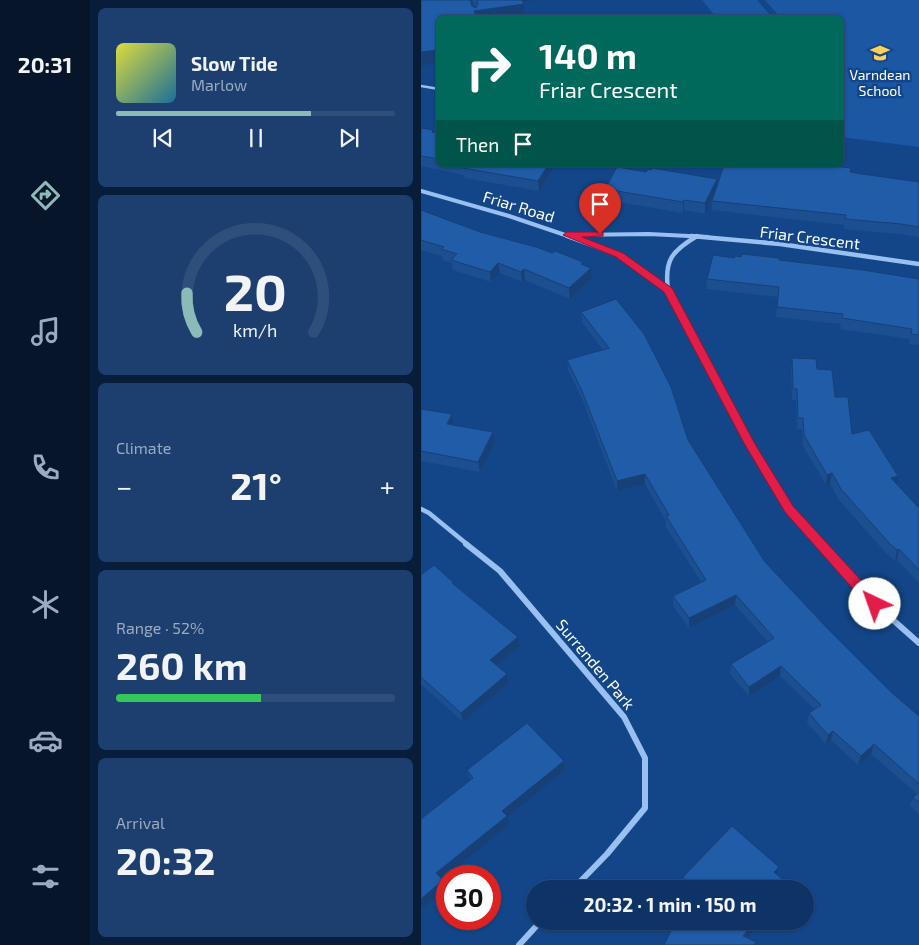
<!DOCTYPE html>
<meta charset="utf-8">
<style>
body{margin:0;font-family:"Exo 2",sans-serif;background:#1c3f70;color:#f1f3f6;height:100vh;display:flex;flex-direction:column;font-size:19px;white-space:nowrap}
*{box-sizing:border-box;margin:0}
p{font-size:16px;color:#9baac0}
.icon{flex:none;width:28px;height:28px;fill:none;stroke:currentColor;stroke-width:2;stroke-linecap:round;stroke-linejoin:round}
.map{position:relative;flex:1;overflow:hidden}
.sheet{display:flex;flex-direction:column;gap:8px;padding:8px;background:#081d39;width:331px}
.sheet>*{flex:none}
.top-card{position:absolute;left:15px;top:15px;width:408px;height:152px;border-radius:8px;box-shadow:0 1px 4px #0004,0 0 0 1px #2e4f7b;background:#00695c;color:#fff;overflow:hidden}
.speed{position:absolute;left:15px;top:865px;display:flex;gap:10px;font-size:25px;font-weight:700;text-align:center}
.speed>*{display:grid;place-content:center;width:65px;height:65px;border-radius:50%;background:#0e3467;box-shadow:0 1px 4px #0004,0 0 0 1px #2e4f7b;line-height:1}
.speed .limit{border:8px solid #d22;background:#fff;color:#111}
.pin{position:absolute;display:grid;place-items:center;width:42px;height:42px;color:#fff;margin:-51px -21px;border-radius:50% 50% 50% 0;rotate:-45deg;box-shadow:0 0 5px #0007}
.pin .icon{rotate:45deg}
.me{position:absolute;width:55px;margin:-28px;rotate:318deg;stroke-linejoin:round;filter:drop-shadow(0 0 4px #0008)}
.turn{display:flex;align-items:center;gap:18px;height:105px;padding:0 20px;font-size:22px}
.turn .icon{width:65px;height:65px;stroke-width:2.5}
.turn b{display:block;font-size:35px;line-height:42px}
.then{display:flex;align-items:center;height:48px;padding:0 20px;background:#0003;gap:10px;font-size:19px}
.big{font-size:38px;font-weight:700;line-height:1.1}
.sheet .card{flex:1;display:flex;flex-direction:column;justify-content:center;gap:8px;min-width:0;padding:0 18px;border-radius:8px;background:#1c3f70}
.sheet .dial{align-items:center;gap:0}
.dial svg{height:130px;overflow:visible;fill:none;stroke:#2e4f7b;stroke-width:7;stroke-linecap:round;text-anchor:middle}
.dial text{fill:#f1f3f6;stroke:none}
.song{display:flex;align-items:center;gap:15px}
.cover{width:60px;height:60px;border-radius:8px;background:linear-gradient(135deg,hsl(60 70% 55%),hsl(200 70% 35%))}
.played{height:5px;border-radius:2px;background:linear-gradient(90deg,#8bbbb9 70%,#2e4f7b 70%)}
.keys{display:flex;justify-content:space-around;direction:ltr}
.heat{display:flex;justify-content:space-between;align-items:center;font-size:28px;direction:ltr}
.charge{height:8px;border-radius:4px;background:linear-gradient(90deg,#34c759 52%,#2e4f7b 0)}
.trip{position:absolute;left:105px;top:880px;width:288px;height:50px;border-radius:25px;background:#0e3467;box-shadow:0 1px 4px #0004,0 0 0 1px #2e4f7b;font-weight:700;line-height:50px;text-align:center}
main{display:flex;flex:1;min-height:0}
.tabs{display:flex;flex-direction:column;width:90px;justify-content:space-around;align-items:center;background:#061529;color:#9baac0}
.tabs .icon{width:35px;height:35px}
.tabs .active{color:#8bbbb9}
.tabs b{font-size:22px;color:#f1f3f6}
.map>svg:first-child{display:block}
</style>
<main>
<nav class="tabs">
<b>20:31</b>
<svg class="icon active" aria-label="directions" viewBox="0 0 24 24"><path d="M12 3l9 9-9 9-9-9zM9 14v-3h6M13 9l2 2-2 2"/></svg>
<svg class="icon" aria-label="music" viewBox="0 0 24 24"><path d="M9 18V5l10-2v13"/><circle cx="6" cy="18" r="3"/><circle cx="16" cy="16" r="3"/></svg>
<svg class="icon" aria-label="phone" viewBox="0 0 24 24"><path d="M5 4h4l2 5-3 2q2 4 5 5l2-3 5 2v4C11 20 4 13 5 4z"/></svg>
<svg class="icon" aria-label="climate" viewBox="0 0 24 24"><path d="M12 3v18M4 7l16 10M4 17L20 7"/></svg>
<svg class="icon" aria-label="car" viewBox="0 0 24 24"><path d="M5 17H2v-5l4-1 3-4h7l3 4 3 1v5h-3M9 17h6M6 11h13"/><circle cx="7" cy="17" r="2"/><circle cx="17" cy="17" r="2"/></svg>
<svg class="icon" aria-label="filters" viewBox="0 0 24 24"><path d="M4 7h16M4 17h16"/><circle cx="9" cy="7" r="2"/><circle cx="15" cy="17" r="2"/></svg>
</nav>
<section class="sheet">
<div class="card">
<div class="song"><i class="cover"></i><div><b>Slow Tide</b><p>Marlow</p></div></div>
<div class="played"></div>
<div class="keys"><svg class="icon" aria-label="previous" viewBox="0 0 24 24"><path d="M18 5L8 12l10 7zM5 5v14"/></svg><svg class="icon" aria-label="pause" viewBox="0 0 24 24"><path d="M8 5v14M16 5v14"/></svg><svg class="icon" aria-label="next" viewBox="0 0 24 24"><path d="M6 5l10 7-10 7zM19 5v14"/></svg></div>
</div>
<div class="card dial"><svg viewBox="0 0 100 80">
<path d="M14 69A42 42 0 1 1 86 69"/>
<path d="M14 69A42 42 0 0 1 8 45" stroke="#8bbbb9"/>
<text x="50" y="56" font-size="32" font-weight="700">20</text>
<text x="50" y="72" font-size="11">km/h</text>
</svg></div>
<div class="card"><p>Climate</p>
<div class="heat"><a>−</a><b class="big">21°</b><a>+</a></div>
</div>
<div class="card"><p>Range · 52%</p><b class="big">260 km</b><div class="charge"></div></div>
<div class="card"><p>Arrival</p><b class="big">20:32</b></div>
</section>
<div class="map">
<svg width="498" height="945" viewBox="0 0 498 945">
<rect width="100%" height="100%" fill="#134689"/>
<!-- green -->
<g fill="#1b57a3">
<polygon points="281,0 336,0 351,17 295,17"/>
<polygon points="344,0 498,0 498,147 420,137 420,95 424,94 420,89 420,18 359,17"/>
</g>
<g fill="none" stroke-linecap="round" stroke-linejoin="round">
<!-- lane -->
<polyline stroke="#99c0f0" stroke-width="2.5" points="0,86 18,89"/>
<!-- street-far2 -->
<g stroke="#99c0f0" stroke-width="4">
<polyline points="0,191 88,216 150,237"/>
<polyline points="149,235 228,234 287,237"/>
</g>
<!-- street-far1 -->
<g stroke="#99c0f0" stroke-width="4.5">
<polyline points="146,236 198,255 247,290 329,445 368,509 400,545"/>
<polyline points="270,236 359,244 498,264"/>
<path d="M247 290C243 260 251 251 276 236"/>
<polyline points="0,509 8,513 47,545"/>
</g>
<!-- street -->
<g stroke="#99c0f0" stroke-width="6">
<polyline points="45,544 79,571 203,717 224,758 224,808 186,854 152,889"/>
<polyline points="399,544 454,604 498,643"/>
<polyline points="98,945 120,921"/>
</g>
</g>
<!-- wall -->
<g fill="#1c4f90">
<polygon points="0,0 51,6 55,8 51,0 115,0 102,2 104,17 18,18 18,63 0,66"/>
<polygon points="0,128 18,134 18,165 135,165 118,191 44,178 43,175 0,166"/>
<polygon points="429,172 441,174 498,182 498,237 478,234 423,229 423,225 291,210 291,201 295,191 284,214 263,210 262,213 185,200 184,189 295,189"/>
<polygon points="0,210 59,232 170,268 171,279 149,299 104,280 101,282 79,273 70,282 32,270 31,263 22,260 21,256 0,250"/>
<polygon points="313,258 358,260 498,279 498,345 488,344 489,339 419,329 420,324 355,317 357,297 285,289 286,279"/>
<polygon points="160,312 267,440 344,562 407,629 471,693 498,716 498,814 489,806 492,798 496,794 450,754 437,765 410,740 405,744 386,723 388,713 393,709 359,676 328,696 309,674 310,664 347,642 314,605 268,628 252,606 252,596 280,582 245,527 245,521 224,484 196,491 162,401 147,370 146,360 182,350 161,322"/>
<polygon points="371,358 396,369 414,397 431,434 498,508 498,583 476,560 474,561 466,554 418,500 409,484 405,485 382,446 381,429 376,429 375,400 371,400 370,369"/>
<polygon points="0,409 33,425 72,432 74,443 59,472 0,461"/>
<polygon points="0,575 33,584 97,637 99,646 76,665 86,674 88,683 42,722 0,684"/>
<polygon points="143,761 144,770 87,817 88,825 21,879 25,888 0,910 49,780 46,770"/>
<polygon points="356,875 367,889 265,889 262,886 262,877"/>
</g>
<!-- shaded-wall -->
<g fill="#174076">
<polygon points="97,0 115,0 97,3"/>
<polygon points="103,4 104,17 100,18 54,18 53,11"/>
<polygon points="18,50 18,63 0,66 0,52"/>
<polygon points="127,165 135,165 118,191 117,181"/>
<polygon points="296,179 295,189 284,214 284,203"/>
<polygon points="263,200 263,210 262,213 262,202"/>
<polygon points="77,263 79,273 70,282 69,272"/>
<polygon points="170,268 171,279 149,299 148,288"/>
<polygon points="103,269 104,280 101,282 100,272"/>
<polygon points="31,414 33,425 26,424"/>
<polygon points="72,432 74,443 59,472 57,462"/>
<polygon points="411,473 409,484 405,485 406,475"/>
<polygon points="224,474 224,484 196,491 196,481"/>
<polygon points="477,476 475,487 470,478"/>
<polygon points="478,549 476,560 474,561 476,550"/>
<polygon points="315,595 314,605 268,628 268,618"/>
<polygon points="97,637 99,646 71,669 69,660"/>
<polygon points="360,666 359,676 328,696 328,687"/>
<polygon points="86,674 88,683 42,722 40,713"/>
<polygon points="412,731 410,740 405,744 407,735"/>
<polygon points="453,744 450,754 437,765 440,756"/>
<polygon points="143,761 144,770 87,817 88,825 18,882 15,873 81,811"/>
<polygon points="358,867 356,875 353,872"/>
<polygon points="22,880 25,888 0,910 0,899"/>
<polygon points="335,921 341,921 321,944 322,936"/>
</g>
<!-- building -->
<g fill="#215ca8" stroke="#174076">
<polygon points="0,0 49,0 51,6 55,8 57,4 56,0 101,0 103,4 53,11 56,18 18,18 18,50 0,52"/>
<polygon points="0,128 12,130 11,132 18,134 18,159 0,156"/>
<polygon points="44,165 127,165 117,181 42,168"/>
<polygon points="303,165 359,165 368,166 368,165 403,165 430,168 429,172 441,174 498,182 498,227 480,224 424,219 425,215 291,201"/>
<polygon points="196,167 225,172 227,169 230,170 231,168 296,179 284,203 263,200 262,202 184,189"/>
<polygon points="0,210 59,232 115,247 131,253 134,251 162,262 160,264 170,268 148,288 103,269 100,272 77,263 69,272 30,260 36,254 20,249 23,247 0,240"/>
<polygon points="321,254 358,258 358,260 442,270 498,279 498,335 490,334 491,329 421,318 422,314 356,307 358,287 286,279 292,255 313,258 314,256 320,257"/>
<polygon points="195,299 223,334 250,387 267,440 344,562 407,629 471,693 498,716 498,784 453,744 440,756 412,731 407,735 388,713 400,705 360,666 328,687 310,664 353,638 315,595 268,618 252,596 285,580 245,516 248,515 224,474 196,481 161,391 146,360 188,348 160,312"/>
<polygon points="371,358 395,359 396,369 411,370 414,397 427,397 431,434 448,430 477,476 470,478 498,508 498,570 478,549 476,550 469,544 420,489 411,473 406,475 383,435 382,418 377,418 376,389 372,389"/>
<polygon points="0,409 31,414 26,424 72,432 57,462 0,451"/>
<polygon points="13,565 32,582 31,583 97,637 69,660 86,674 40,713 0,677 0,575"/>
<polygon points="106,723 143,761 81,811 86,816 15,873 22,880 0,899 0,819 52,778 46,770"/>
<polygon points="498,792 498,802 492,798"/>
<polygon points="311,826 358,867 353,872 368,885 365,889 272,889 273,887 262,877"/>
<polygon points="255,921 335,921 322,936 335,942 333,945 243,945"/>
</g>
<!-- route -->
<polygon fill="#e11d48" stroke="#92132f" points="179,232 182,232 182,236 161,237 202,253 251,288 334,444 372,506 458,600 460,604 458,608 454,609 449,608 364,512 324,445 243,292 195,257 142,235 146,232"/>
<!-- icons -->
<defs>
<g id="school-bare" transform="scale(1.5)"><path d="M0-5L7-2L0 1L-7-2ZM-4 1L0 2.5L4 1V4Q0 6-4 4Z" fill="#ffd058" stroke="#134689" stroke-width="2.5" paint-order="stroke"/></g>
</defs>
<g fill-rule="evenodd">
<use href="#school-bare" x="459" y="53"/>
</g>
<g text-anchor="middle" dominant-baseline="central" stroke-width="5" stroke-linejoin="round" paint-order="stroke">
<!-- far-poi labels -->
<g font-size="14" fill="#fff" stroke="#134689">
<text x="459" y="74">Varndean<tspan x="459" dy="16">School</tspan></text>
</g>
<!-- street labels -->
<g font-size="16" fill="#fff" stroke="#134689">
<text transform="translate(98 206) rotate(17)">Friar Road</text>
<text transform="translate(389 237) rotate(7)">Friar Crescent</text>
<text transform="translate(175 664) rotate(50)">Surrenden Park</text>
</g>
</g>
</svg>
<div class="speed"><div class="limit">30</div></div>
<div class="pin" style="left:179px;top:234px;background:#d93025"><svg class="icon" aria-label="arrive" viewBox="0 0 24 24"><path d="M6 21V4h12l-3 4 3 4H6"/></svg></div>
<svg class="me" style="left:454px;top:604px" viewBox="-20 -20 40 40"><circle r="19" fill="#fff"/><path d="M0-13L10 11 0 6-10 11z" fill="#e11d48"/></svg>
<div class="trip">20:32 · 1 min · 150 m</div>
<div class="top-card">
<div class="turn"><svg class="icon" aria-label="right" viewBox="0 0 24 24"><path d="M7 20v-9h11M14 6l5 5-5 5"/></svg><div><b>140 m</b>Friar Crescent</div></div>
<div class="then">Then<svg class="icon" aria-label="arrive" viewBox="0 0 24 24"><path d="M6 21V4h12l-3 4 3 4H6"/></svg></div>
</div>
</div>
</main>
